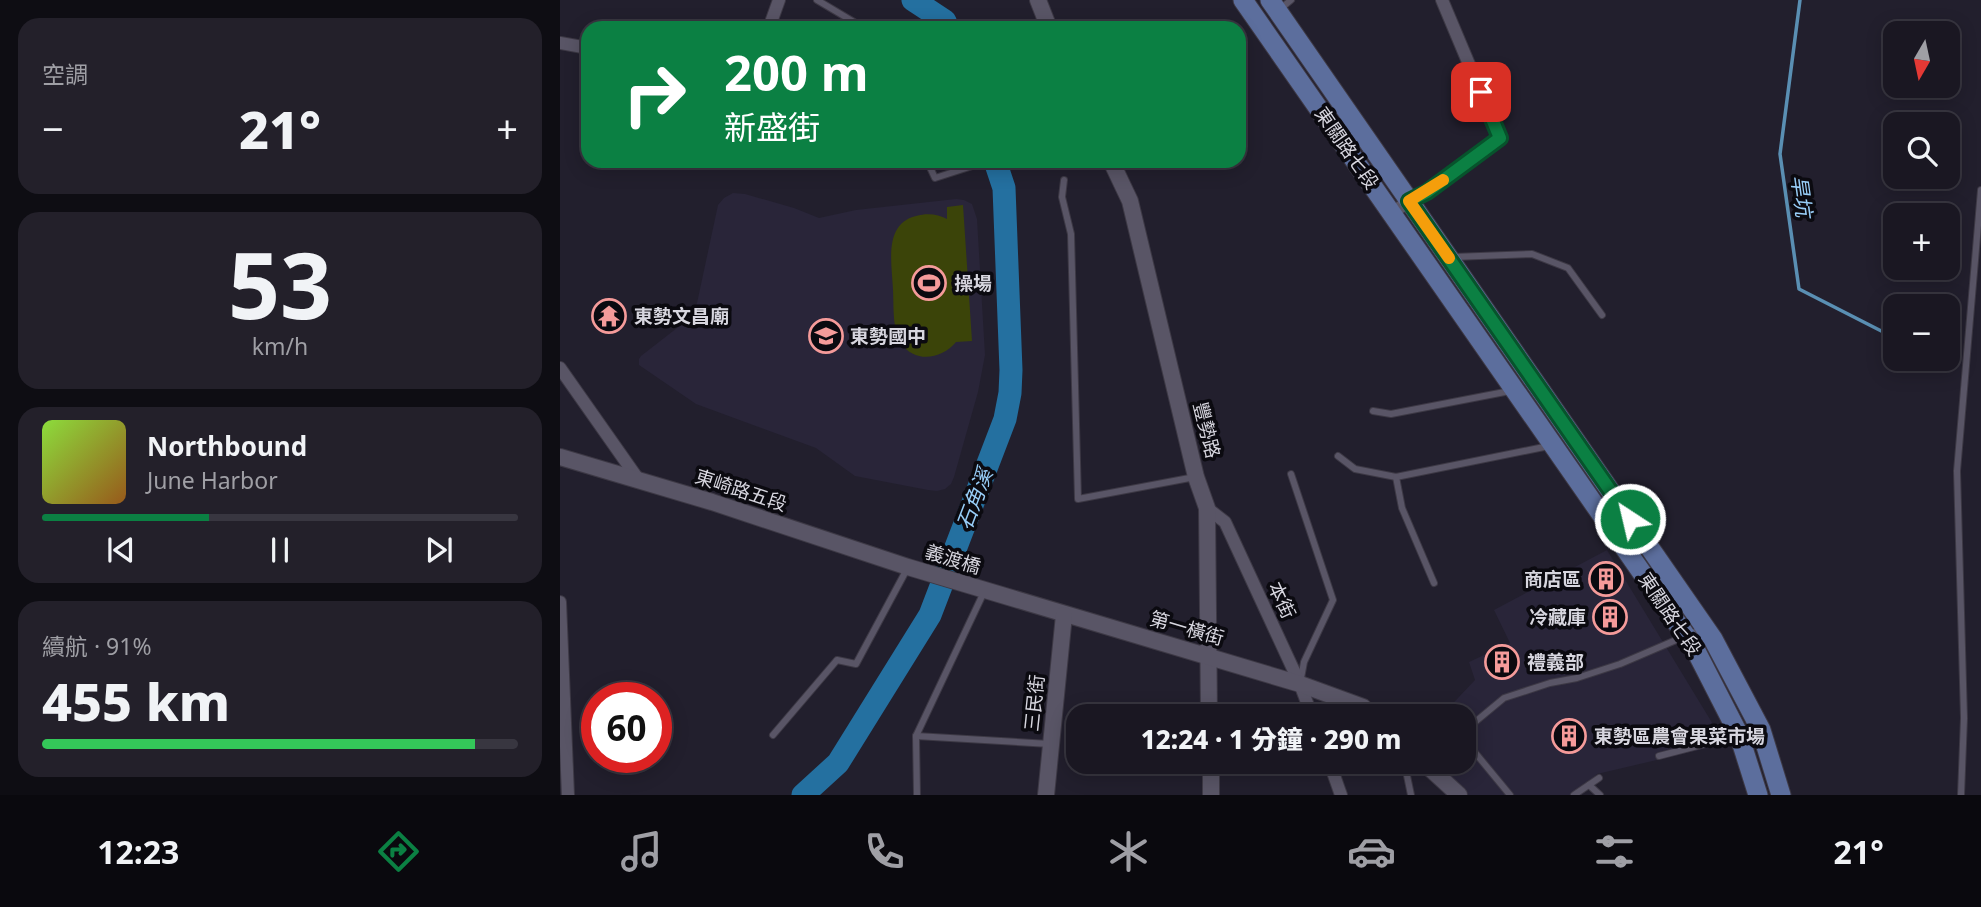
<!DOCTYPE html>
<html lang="zh-TW">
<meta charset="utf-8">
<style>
body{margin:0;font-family:"Noto Sans","Noto Sans TC",sans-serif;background:#23202a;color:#f1f3f6;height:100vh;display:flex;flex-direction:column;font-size:26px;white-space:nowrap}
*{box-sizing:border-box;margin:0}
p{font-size:23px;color:#9f9fa5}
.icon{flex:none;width:38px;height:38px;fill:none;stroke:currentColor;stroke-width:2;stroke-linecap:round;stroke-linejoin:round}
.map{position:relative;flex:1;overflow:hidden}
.panel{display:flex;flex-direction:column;gap:18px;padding:18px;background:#0e0d13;width:560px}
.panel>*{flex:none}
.hud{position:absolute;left:21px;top:21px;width:665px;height:147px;border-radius:21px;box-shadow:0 4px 18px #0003,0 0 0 2px #383640;background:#0b8043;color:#fff;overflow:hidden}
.needle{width:46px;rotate:189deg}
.controls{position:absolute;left:1323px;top:21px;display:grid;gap:14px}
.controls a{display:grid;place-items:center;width:77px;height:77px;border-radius:14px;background:#1a1722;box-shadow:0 4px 18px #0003,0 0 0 2px #383640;font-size:35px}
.speed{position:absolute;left:21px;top:682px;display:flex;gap:14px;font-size:35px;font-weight:700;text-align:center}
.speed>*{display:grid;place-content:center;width:91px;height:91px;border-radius:50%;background:#1a1722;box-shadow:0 4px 18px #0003,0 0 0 2px #383640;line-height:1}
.speed .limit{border:10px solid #d22;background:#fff;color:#111}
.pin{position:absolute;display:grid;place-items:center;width:60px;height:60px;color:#fff;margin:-30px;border-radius:14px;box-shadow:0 4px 10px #0006}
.me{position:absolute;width:77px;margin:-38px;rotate:325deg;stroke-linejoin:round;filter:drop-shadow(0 0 5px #0008)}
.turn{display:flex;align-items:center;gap:24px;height:147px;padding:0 28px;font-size:32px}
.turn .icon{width:91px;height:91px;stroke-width:2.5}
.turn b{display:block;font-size:49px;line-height:60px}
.big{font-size:52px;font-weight:800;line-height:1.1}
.panel .tile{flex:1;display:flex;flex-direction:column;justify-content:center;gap:10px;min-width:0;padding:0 24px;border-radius:21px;background:#23202a}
.panel .dial{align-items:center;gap:0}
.dial b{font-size:91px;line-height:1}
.song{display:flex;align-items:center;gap:21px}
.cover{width:84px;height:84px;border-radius:10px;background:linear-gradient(135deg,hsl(90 70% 55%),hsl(30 70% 35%))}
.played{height:7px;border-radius:4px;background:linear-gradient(90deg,#0b8043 35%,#383640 35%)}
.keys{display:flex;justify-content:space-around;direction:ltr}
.heat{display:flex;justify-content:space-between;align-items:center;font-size:38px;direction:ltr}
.charge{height:10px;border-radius:5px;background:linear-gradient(90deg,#34c759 91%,#383640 0)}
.trip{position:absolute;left:506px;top:704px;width:410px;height:70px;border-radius:21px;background:#1a1722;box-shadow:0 4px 18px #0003,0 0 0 2px #383640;font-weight:800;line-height:70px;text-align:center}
.tab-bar{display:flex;height:112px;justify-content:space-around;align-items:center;background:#0a090e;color:#9f9fa5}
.tab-bar .icon{width:49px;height:49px}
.tab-bar .active{color:#0b8043}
.tab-bar b{font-size:32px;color:#f1f3f6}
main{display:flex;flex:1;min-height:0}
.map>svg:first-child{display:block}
</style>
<main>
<section class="panel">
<div class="tile"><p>空調</p>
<div class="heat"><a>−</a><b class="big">21°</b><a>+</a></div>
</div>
<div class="tile dial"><b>53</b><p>km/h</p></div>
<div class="tile">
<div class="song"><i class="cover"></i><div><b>Northbound</b><p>June Harbor</p></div></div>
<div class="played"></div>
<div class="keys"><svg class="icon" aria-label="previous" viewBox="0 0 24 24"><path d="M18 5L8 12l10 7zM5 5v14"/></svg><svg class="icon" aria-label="pause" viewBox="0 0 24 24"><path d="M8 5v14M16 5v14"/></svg><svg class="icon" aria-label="next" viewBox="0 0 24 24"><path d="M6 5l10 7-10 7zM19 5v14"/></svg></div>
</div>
<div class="tile"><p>續航 · 91%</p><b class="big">455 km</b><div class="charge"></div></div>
</section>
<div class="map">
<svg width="1421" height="795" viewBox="0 0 1421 795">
<rect width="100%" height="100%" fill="#221f2d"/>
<!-- built -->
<g fill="#292539">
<polygon points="173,193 185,194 234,208 259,218 296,210 396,199 404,200 412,204 417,219 425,355 418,392 394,477 391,484 385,489 377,491 368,490 295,476 256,448 136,404 79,365 79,359 81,356 126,321 133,313 137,303 158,205 164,198"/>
<polygon points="1047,550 1165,744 1037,774 1017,795 908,795 871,761 903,761 903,716 881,716 915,680 909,662 950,643 934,610"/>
</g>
<!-- pitch -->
<path fill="#3b4409" d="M403 205 412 341 396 342C382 359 355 364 341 343 332 328 334 307 333 290 332 264 323 224 356 216 367 213 378 214 387 219V207Z"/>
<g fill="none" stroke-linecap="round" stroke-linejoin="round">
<!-- stream -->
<g stroke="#5a8fb3" stroke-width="3.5">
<polyline points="1240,0 1220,154 1239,289 1335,338"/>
<polyline points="1377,359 1396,364"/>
</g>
<!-- river -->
<g stroke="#2470a0" stroke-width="23">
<polyline points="353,0 385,21 387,28"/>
<polyline points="243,795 278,763 370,615 445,419 450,393 451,370 444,188 435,161"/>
</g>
<!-- service casing -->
<g stroke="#3d3945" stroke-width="8">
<g id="service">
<polyline points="257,0 304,28"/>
<polyline points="719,10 731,0"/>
<polyline points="367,161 375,178 428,161"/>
<polyline points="504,180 502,197 511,234 518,499 635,477"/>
<polyline points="893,257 972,254 1008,268 1042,315"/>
<polyline points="813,411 831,414 950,391"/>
<polyline points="778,456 795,469 836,477 989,446"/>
<polyline points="731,474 773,600 744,662 741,678"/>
<polyline points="836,477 842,508 874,583"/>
<polyline points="903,732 944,698 990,683 1017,678 1060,664 1144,628"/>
<polyline points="213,735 277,660 296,664 347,569"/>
<polyline points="356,736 490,744"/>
<polyline points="903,738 950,795"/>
<polyline points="1099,756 1199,730"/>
<polyline points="844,761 851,795"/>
<polyline points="1029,785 1040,795"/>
<polyline points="357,795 356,736 424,592"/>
<polyline points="1014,795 1039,778"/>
<polyline points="1401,795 1404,718 1397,471 1421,190"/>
</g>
</g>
<!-- minor casing -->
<g stroke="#3d3945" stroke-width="14">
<g id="minor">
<polyline points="209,28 219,0"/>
<polyline points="0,43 28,48"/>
<polyline points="832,212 867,192 940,138 882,0"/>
<polyline points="0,368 78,479"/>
<polyline points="647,508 665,522 740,684 752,716"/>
<polyline points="0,602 8,795"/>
<polyline points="769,761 781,795"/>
</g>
</g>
<!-- tertiary casing -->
<g stroke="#3d3945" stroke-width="18">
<g id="tertiary">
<polyline points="478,0 489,28"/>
<polyline points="551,161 570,201 636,477 647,508 649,716"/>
<polyline points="0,457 152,502 348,567 740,684 803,707 812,716"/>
<polyline points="651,761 651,795"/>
<polyline points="862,761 899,795"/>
<polyline points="486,795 504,615"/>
</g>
</g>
<!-- primary casing -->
<g stroke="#3d3945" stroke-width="21">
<g id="primary">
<polyline points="683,0 1135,649 1179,735 1198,795"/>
<polyline points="710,0 1153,639 1201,730 1221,795"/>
</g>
</g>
<!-- service -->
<use href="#service" stroke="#595566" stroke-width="6"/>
<!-- minor -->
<use href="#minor" stroke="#595566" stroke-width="12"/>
<!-- tertiary -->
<use href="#tertiary" stroke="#595566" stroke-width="16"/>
<!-- primary -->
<use href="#primary" stroke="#5c6e9d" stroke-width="19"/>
</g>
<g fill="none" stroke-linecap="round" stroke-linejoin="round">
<!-- route casing -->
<g stroke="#07532c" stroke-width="18">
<polyline id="route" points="921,92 940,138 867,192 849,201 1070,519"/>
</g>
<!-- route -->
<use href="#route" stroke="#0b8043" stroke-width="12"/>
<!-- slow -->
<polyline stroke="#f59e0b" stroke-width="12" points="883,180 849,201 889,258"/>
</g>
<!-- icons -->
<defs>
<g id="stadium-ring" transform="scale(1.75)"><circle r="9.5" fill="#0b0a10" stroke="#f59b9a" stroke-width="1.5"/><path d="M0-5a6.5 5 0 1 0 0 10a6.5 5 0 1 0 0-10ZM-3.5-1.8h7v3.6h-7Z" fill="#f59b9a"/></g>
<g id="temple-ring" transform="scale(1.75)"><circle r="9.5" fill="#0b0a10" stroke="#f59b9a" stroke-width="1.5"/><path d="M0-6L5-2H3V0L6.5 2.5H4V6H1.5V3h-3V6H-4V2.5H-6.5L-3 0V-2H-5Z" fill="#f59b9a"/></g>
<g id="school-ring" transform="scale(1.75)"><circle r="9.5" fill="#0b0a10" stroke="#f59b9a" stroke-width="1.5"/><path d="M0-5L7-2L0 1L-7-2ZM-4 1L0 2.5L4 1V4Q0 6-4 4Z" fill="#f59b9a"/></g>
<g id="building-ring" transform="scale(1.75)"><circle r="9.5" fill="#0b0a10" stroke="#f59b9a" stroke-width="1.5"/><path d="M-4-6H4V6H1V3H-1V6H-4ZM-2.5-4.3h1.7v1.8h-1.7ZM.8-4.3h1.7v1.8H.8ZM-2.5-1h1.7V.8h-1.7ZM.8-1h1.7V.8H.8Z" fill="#f59b9a"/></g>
</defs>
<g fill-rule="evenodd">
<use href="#stadium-ring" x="369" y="283"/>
<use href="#temple-ring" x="49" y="316"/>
<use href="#school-ring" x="266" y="336"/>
<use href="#building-ring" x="1046" y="579"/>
<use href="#building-ring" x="1050" y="617"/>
<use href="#building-ring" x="942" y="662"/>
<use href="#building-ring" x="1009" y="736"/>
</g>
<g text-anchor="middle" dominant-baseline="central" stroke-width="7" stroke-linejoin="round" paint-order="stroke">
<!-- street labels -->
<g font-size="19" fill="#d7d6df" stroke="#0b0a10">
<text transform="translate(787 148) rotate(55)">東關路七段</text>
<text transform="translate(647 430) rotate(76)">豐勢路</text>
<text transform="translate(181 490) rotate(18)">東崎路五段</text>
<text transform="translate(393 559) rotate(17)">義渡橋</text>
<text transform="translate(722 600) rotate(65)">本街</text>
<text transform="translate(1110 614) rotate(56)">東關路七段</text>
<text transform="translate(627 628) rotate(16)">第一橫街</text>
<text transform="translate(474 703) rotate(-84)">三民街</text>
</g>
<!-- poi labels -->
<g font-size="19" font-weight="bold" fill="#d7d6df" stroke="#0b0a10" text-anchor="start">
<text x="394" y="283">操場</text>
<text x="74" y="316">東勢文昌廟</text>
<text x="290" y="336">東勢國中</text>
<text x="1021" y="579" text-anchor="end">商店區</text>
<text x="1026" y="617" text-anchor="end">冷藏庫</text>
<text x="967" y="662">禮義部</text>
<text x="1034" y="736">東勢區農會果菜市場</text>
</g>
<!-- water labels -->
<g font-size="21" font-style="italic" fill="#98cef8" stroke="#0b0a10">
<text transform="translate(1242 196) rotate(82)">旱坑</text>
<text transform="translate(414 499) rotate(-69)">石角溪</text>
</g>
</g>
</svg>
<div class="controls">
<a><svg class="needle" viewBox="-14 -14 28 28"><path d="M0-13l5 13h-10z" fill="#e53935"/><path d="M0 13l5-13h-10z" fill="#9f9fa5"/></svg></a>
<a><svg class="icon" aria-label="search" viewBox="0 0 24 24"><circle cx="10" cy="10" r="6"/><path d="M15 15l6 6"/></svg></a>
<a>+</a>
<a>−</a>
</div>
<div class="speed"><div class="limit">60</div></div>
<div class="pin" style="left:921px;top:92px;background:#d93025"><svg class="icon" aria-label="arrive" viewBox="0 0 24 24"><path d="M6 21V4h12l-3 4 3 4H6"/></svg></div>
<svg class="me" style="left:1070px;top:519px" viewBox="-20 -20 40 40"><circle r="17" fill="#0b8043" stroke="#fff" stroke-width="3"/><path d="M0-11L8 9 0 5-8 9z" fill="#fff"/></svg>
<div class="trip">12:24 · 1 分鐘 · 290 m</div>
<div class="hud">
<div class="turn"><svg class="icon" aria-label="right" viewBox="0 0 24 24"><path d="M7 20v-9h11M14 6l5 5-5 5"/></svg><div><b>200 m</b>新盛街</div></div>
</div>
</div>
</main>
<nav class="tab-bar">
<b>12:23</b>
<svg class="icon active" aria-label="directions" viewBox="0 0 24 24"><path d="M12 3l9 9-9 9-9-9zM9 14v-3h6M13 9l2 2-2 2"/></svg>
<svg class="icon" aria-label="music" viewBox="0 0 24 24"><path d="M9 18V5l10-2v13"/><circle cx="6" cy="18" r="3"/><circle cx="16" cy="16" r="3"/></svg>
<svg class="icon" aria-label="phone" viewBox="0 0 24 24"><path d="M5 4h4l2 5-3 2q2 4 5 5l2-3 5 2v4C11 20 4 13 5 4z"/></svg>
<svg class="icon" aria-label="climate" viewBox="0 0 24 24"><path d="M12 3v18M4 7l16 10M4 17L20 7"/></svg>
<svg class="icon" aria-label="car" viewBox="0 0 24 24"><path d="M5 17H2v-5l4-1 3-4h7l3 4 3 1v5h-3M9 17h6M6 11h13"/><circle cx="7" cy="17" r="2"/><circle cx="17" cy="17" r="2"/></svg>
<svg class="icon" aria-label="filters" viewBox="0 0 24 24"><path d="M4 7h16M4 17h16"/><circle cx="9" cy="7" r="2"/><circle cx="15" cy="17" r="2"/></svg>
<b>21°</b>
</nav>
